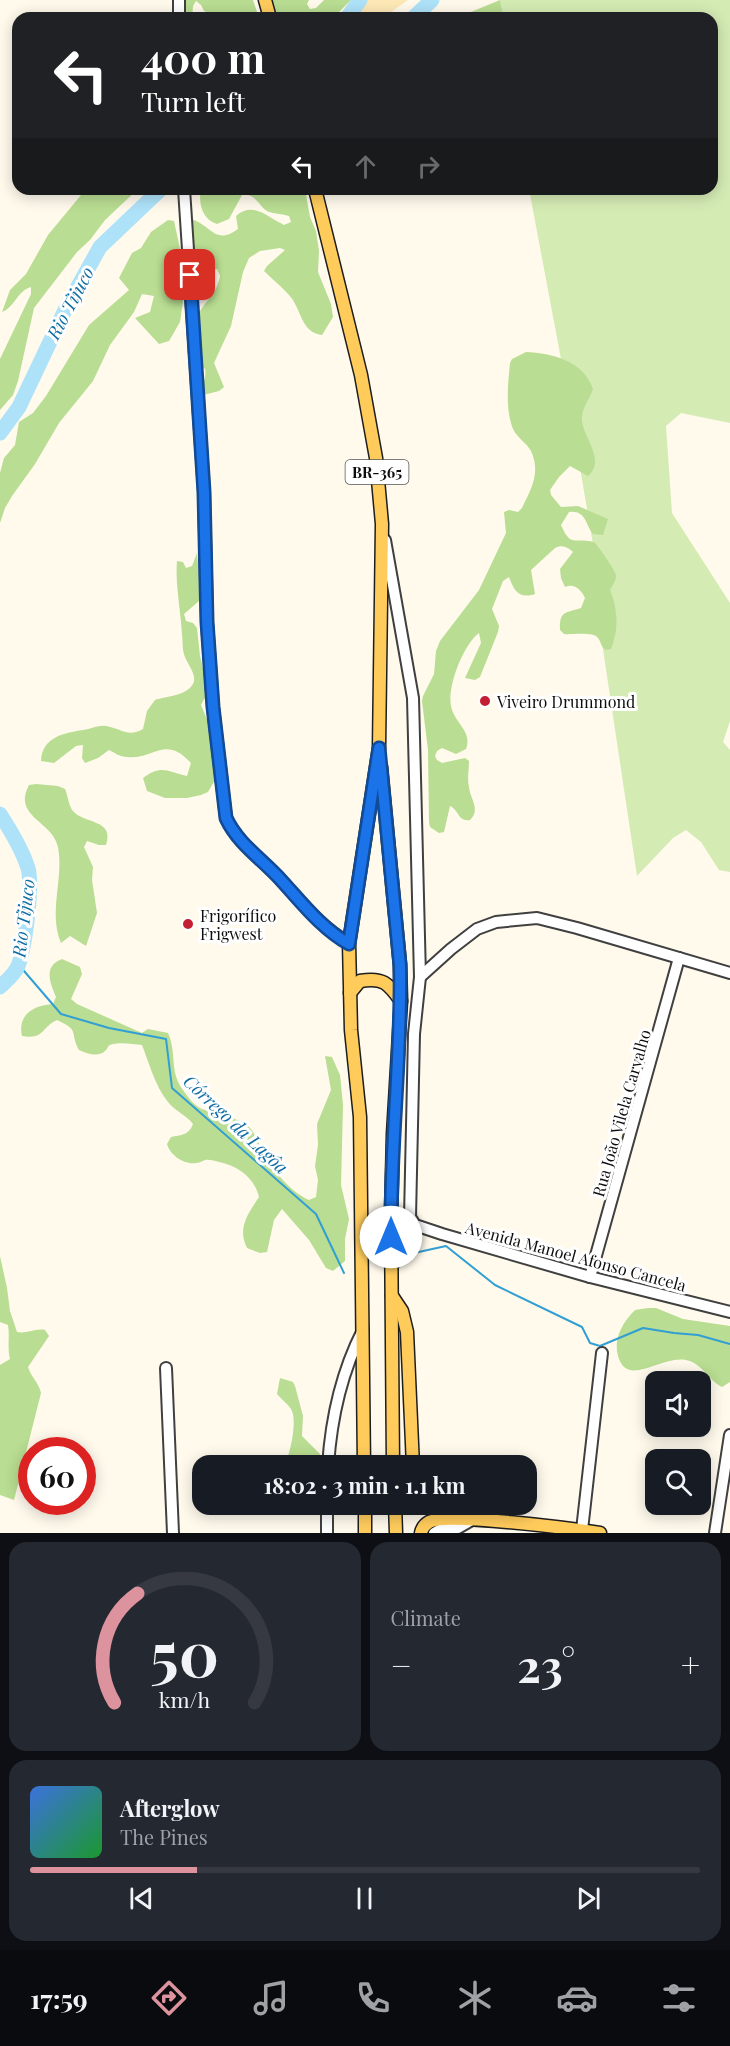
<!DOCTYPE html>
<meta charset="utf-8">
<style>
body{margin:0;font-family:"Playfair Display",serif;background:#242831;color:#f1f3f6;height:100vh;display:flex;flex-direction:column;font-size:22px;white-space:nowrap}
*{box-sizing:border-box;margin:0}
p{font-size:20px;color:#9ea1a6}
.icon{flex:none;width:33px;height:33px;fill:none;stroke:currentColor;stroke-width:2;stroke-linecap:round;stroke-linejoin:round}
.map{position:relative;height:1533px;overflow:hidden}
.panel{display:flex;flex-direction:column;gap:9px;padding:9px;background:#0d0f14;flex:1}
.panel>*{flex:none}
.guide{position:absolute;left:12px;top:12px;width:706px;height:183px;border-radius:18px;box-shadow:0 3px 15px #0003;background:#202124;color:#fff;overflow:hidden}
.fabs{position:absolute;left:645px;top:1371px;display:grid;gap:12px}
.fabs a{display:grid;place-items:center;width:66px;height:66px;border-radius:12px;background:#171b24;box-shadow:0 3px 15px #0003;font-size:30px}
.speed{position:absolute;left:18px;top:1437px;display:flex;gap:12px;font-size:30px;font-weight:700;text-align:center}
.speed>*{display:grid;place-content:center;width:78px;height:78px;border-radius:50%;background:#171b24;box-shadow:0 3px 15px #0003;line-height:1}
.speed .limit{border:9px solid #d22;background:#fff;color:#111}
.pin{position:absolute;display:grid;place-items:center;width:51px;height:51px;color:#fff;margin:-26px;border-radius:12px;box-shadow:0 3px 9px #0006}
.me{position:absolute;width:66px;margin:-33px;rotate:0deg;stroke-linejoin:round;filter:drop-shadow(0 0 4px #0008)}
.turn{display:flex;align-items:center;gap:21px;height:126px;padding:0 30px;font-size:27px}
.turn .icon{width:78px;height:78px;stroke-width:2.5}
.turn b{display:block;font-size:42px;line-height:51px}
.lanes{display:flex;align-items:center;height:57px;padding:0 30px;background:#0003;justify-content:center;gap:30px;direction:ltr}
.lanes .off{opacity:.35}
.big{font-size:45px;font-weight:700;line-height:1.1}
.panel .widget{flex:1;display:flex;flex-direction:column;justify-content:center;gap:9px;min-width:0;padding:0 21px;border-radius:18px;background:#242831}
.panel .dial{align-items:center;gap:0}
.dial svg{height:156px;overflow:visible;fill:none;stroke:#363941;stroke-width:7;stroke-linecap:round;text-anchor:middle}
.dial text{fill:#f1f3f6;stroke:none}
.song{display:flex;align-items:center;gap:18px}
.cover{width:72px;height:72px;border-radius:9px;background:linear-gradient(135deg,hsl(220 70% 55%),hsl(130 70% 35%))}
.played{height:6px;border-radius:3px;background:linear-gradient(90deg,#dc939d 25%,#363941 25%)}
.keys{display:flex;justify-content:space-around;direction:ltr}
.heat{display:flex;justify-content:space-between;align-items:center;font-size:33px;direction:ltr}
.panel .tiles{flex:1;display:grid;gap:9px;grid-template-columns:1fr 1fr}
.widget:last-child{grid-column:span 2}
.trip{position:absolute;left:192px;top:1455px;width:345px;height:60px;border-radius:18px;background:#171b24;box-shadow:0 3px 15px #0003;font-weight:700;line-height:60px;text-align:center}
.dock{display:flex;height:96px;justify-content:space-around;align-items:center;background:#090b0e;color:#9ea1a6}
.dock .icon{width:42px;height:42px}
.dock .active{color:#dc939d}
.dock b{font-size:27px;color:#f1f3f6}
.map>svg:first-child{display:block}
</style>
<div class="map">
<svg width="730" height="1533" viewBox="0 0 730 1533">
<rect width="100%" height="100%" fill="#fffaec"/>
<!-- green -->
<polygon fill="#d5ebb4" points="500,0 730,0 730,423 681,413 666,426 672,513 730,603 730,721 723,742 730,750 730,872 719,870 701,842 686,830 673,838 637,876 601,636 605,615 567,391 529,189 712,189 712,18 504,18"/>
<!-- forest -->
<g fill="#b9dd92">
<path d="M180 0H253L259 18H228L229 14C220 12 212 15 204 11L201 5 196 1 193 6 192 18H181Z"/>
<polygon points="272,0 309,0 307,4 310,9 316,8 324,0 351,0 333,18 277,18"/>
<polygon points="500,0 504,18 465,18 466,14"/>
<path d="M86 189H138L105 220 90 240 77 252 34 308 18 381 13 395 0 410V359L31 294V287C17 291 15 307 2 312L10 290 26 274 48 235Z"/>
<path d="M201 189H305L310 217 316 231 319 251 318 272 331 304 333 317 322 335C300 332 302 309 289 295 282 287 272 279 264 271L267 266 285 250 280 248 260 251 249 258 243 272 231 326 214 363 224 387 219 391 199 396C201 386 207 380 205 369L199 365C198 353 194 328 197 318 203 301 216 297 220 276L217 269C188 272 192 241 189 219 210 222 214 247 238 229L236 216C253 201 267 217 284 225L291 222 289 216C282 214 276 214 269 212 258 207 257 193 242 195L229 219 217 224C202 219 198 203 201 189Z"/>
<polygon points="168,220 174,221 182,258 183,302 180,322 169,341 159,344 135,318 150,312 154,296 142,294 134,312 110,345 93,381 59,423 35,464 12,496 5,508 0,523 0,473 4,458 15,445 19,422 33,413 46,396 89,325 129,290 119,278 132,253 141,248 151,232"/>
<path d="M526 352C552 353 584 361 593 389 589 401 581 408 582 421 584 439 606 460 588 476L570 466 559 477 550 490 551 495 561 507 578 506 608 519 603 535 593 534C585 524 586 510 569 512L561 525C571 548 574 537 594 542 599 547 616 571 616 576 616 581 612 586 610 590 618 609 619 630 611 649L606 650C600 646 602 643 598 638 593 631 572 635 564 634L560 630C559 610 567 613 581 608L585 598C581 590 575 583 565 587L561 578 560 569 573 552C568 547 562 544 555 548L531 570 535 594C519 599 514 591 509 577L503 581 492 609 499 626 498 632 480 677 475 680 465 678 481 643 479 633C463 645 447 687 451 706 454 723 473 731 466 749L456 754 442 748 437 751 435 756 437 760 442 763 465 758 469 761C469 770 467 779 469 787 470 799 481 809 470 820 458 822 459 810 450 806L444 832 439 833 430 827 429 822 428 750 422 701 423 696 434 674 436 651 440 641 479 590 506 533 504 512 509 510 518 512 522 508C531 489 541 473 531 451 527 443 517 438 513 429 505 409 508 384 510 363L512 359Z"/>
<path d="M197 553 200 585 199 601 184 614 186 621 193 623 197 628 200 656 210 697 204 699 201 705 213 734 215 780 208 792 201 795 187 798H165L147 791 143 778C162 764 167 772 187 776L191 763C165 734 154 760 127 757 120 757 115 753 109 750L98 758 85 763 82 758 83 745 76 746 54 763 41 761C42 737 64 733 83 730 91 729 98 725 106 726 120 728 128 738 143 729L147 711 155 700C167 696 186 696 193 684 198 675 186 663 184 654 182 647 183 642 182 635 181 611 175 586 177 561L183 562 186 568 192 566Z"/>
<path d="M36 784 58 786 65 789C68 796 69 807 73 811 84 824 115 819 106 845H99L87 841 84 847 93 867 92 880 97 913 86 946 70 936 61 943C48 911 64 880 58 847 53 821 12 817 29 785Z"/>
<path d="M62 959 80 967 82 974 71 999 77 1004 142 1033 148 1029 168 1033C177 1053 169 1071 183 1090 187 1096 194 1106 202 1109 217 1115 236 1116 249 1127 256 1134 258 1143 263 1151 273 1170 289 1191 309 1200L316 1197 318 1180 315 1166 318 1145 317 1124 331 1090 325 1056 332 1057 340 1075 343 1105 341 1185 349 1219 345 1239V1261L333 1271 326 1268 309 1240 282 1209 274 1220 267 1252 260 1253 247 1248C237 1228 248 1214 259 1197 254 1177 238 1166 219 1162 215 1161 209 1159 205 1160 202 1161 199 1163 196 1163 184 1165 170 1155 167 1144L171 1137C181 1135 189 1135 193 1124 186 1115 175 1111 168 1102 155 1086 149 1063 142 1045 134 1044 121 1042 113 1044 108 1045 109 1046 106 1050 99 1058 88 1054 79 1050 69 1032 81 1031 57 1020 41 1027 45 1040 22 1036 17 1014 35 1005 53 1004L56 997C50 983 43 966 62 959Z"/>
<path d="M0 1256 7 1288 10 1311 17 1332C27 1334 35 1328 45 1330L49 1336 28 1367C31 1377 39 1383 41 1393L14 1500 0 1495V1365L10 1359C7 1347 10 1337 8 1325L0 1322Z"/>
<path d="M648 1308H656L683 1319 730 1326V1382L722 1387C708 1380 702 1363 686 1360 659 1355 624 1392 617 1351 615 1335 624 1321 635 1310Z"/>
<path d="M280 1378 293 1382 295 1386 303 1416 302 1436 320 1454V1465H285C290 1453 298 1421 291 1409 287 1403 281 1399 277 1394Z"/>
</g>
<!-- sand -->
<polygon fill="#fde8b6" points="366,0 408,0 384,17 360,18 356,12"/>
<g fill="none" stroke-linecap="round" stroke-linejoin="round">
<!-- stream -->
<g stroke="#319fd4" stroke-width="2">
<polyline points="18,964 61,1014 109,1028 166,1039 172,1088 316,1214 344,1273"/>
<polyline points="397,1270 405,1255 446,1246 495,1285 582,1327 590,1343 600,1346 643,1328 674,1333 698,1335 730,1344"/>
</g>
<!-- river -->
<g stroke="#aee2f9" stroke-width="15">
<polyline points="347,18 360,0"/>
<polyline points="413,18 432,0"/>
<polyline points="0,433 19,407 66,308 100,247 161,189"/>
<path d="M0 814C11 831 22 849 28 868 33 886 25 948 18 966 15 974 6 981 0 987"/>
</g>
<!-- minor casing -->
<g stroke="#404040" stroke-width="14">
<g id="minor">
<polyline points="179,0 179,18"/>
<path d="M184 189 204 492 207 622 213 707 226 818C238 844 262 859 281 880 302 903 322 928 349 943"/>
<polyline points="385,540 413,698 420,977 414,1034 410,1217 415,1225 442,1234 590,1277 730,1312"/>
<polyline points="420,977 451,949 477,929 496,922 537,918 577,928 730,973"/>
<polyline points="590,1277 679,958"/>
<polyline points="166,1368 173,1533"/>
<path d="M328 1466C331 1420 342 1371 363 1330"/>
<polyline points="327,1504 327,1533"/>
<polyline points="582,1530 602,1353"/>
<polyline points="434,1533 441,1529 458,1528 472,1520"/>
<polyline points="715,1533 730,1435"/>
</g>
</g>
<!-- major casing -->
<g stroke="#1e1e1e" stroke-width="15">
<g id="major">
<polyline points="265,0 270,18"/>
<polyline points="315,189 361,375 376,458 382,524 379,748 349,943 351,1030 360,1117 364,1466"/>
<polyline points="381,767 400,965 401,1001 393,1134 391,1217 393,1466"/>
<path d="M350 993 360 981C383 977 388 983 401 1001"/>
<polyline points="392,1296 402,1311 407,1332 413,1466"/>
<polyline points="365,1504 365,1533"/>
<polyline points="395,1504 396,1533"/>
<polyline points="431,1504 455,1517"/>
<path d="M421 1533C422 1528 424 1525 429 1522 446 1512 574 1529 600 1533"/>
</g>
</g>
<!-- minor -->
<use href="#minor" stroke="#fff" stroke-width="10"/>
<!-- major -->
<use href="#major" stroke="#ffcc5c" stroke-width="12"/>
</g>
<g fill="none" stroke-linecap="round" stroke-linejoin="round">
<!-- route casing -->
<g stroke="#114b97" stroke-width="15">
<path id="route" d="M190 275 204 492 207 622 213 707 226 818C238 844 262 859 281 880 302 903 322 929 349 944L379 748 400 965C402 1055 390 1146 391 1237"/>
</g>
<!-- route -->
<use href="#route" stroke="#1a73e8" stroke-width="10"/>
</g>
<!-- markers -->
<g fill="#c31e31" stroke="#fff" stroke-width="2">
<circle cx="485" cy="701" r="6"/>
<circle cx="188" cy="924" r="6"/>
</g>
<g text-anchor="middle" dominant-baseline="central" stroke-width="6" stroke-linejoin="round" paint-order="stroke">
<!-- shield labels -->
<rect fill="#fff" stroke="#565656" stroke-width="1.5" x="345.5" y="460" width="63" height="24" rx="4.5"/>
<g font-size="15" font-weight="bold" fill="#0d0d0d">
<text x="377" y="472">BR-365</text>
</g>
<!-- poi labels -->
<g font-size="16" fill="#0d0d0d" stroke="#fff" text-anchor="start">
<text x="497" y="701">Viveiro Drummond</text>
<text x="200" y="915">Frigorífico<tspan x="200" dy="18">Frigwest</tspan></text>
</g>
<!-- street labels -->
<g font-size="16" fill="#0d0d0d" stroke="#fff">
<text transform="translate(621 1113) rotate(-74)">Rua João Vilela Carvalho</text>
<text transform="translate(576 1256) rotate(15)">Avenida Manoel Afonso Cancela</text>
</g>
<!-- water labels -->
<g font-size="18" font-style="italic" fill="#106ea4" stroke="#fff">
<text transform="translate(70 303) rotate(-62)">Rio Tijuco</text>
<text transform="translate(23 918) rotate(-83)">Rio Tijuco</text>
<text transform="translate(236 1124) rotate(43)">Córrego da Lagôa</text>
</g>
</g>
</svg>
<div class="fabs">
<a><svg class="icon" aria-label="sound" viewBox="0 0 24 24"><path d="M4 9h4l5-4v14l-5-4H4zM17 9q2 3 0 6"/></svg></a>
<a><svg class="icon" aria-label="search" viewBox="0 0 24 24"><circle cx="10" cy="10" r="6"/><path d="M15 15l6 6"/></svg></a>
</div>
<div class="speed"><div class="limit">60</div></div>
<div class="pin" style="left:190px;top:275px;background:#d93025"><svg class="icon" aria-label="arrive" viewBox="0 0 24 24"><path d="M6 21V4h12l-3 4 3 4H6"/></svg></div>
<svg class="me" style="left:391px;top:1237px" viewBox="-20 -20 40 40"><circle r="19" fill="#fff"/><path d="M0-13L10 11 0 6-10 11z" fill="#1a73e8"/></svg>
<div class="trip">18:02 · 3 min · 1.1 km</div>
<div class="guide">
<div class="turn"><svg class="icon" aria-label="left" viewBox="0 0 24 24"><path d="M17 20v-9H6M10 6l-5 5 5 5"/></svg><div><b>400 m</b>Turn left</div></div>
<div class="lanes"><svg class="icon" aria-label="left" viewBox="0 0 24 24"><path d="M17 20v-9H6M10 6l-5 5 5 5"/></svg><svg class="icon off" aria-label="ahead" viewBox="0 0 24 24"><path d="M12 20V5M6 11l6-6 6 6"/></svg><svg class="icon off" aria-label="right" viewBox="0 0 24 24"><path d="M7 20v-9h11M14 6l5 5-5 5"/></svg></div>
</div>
</div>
<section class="panel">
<div class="tiles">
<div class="widget dial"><svg viewBox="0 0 100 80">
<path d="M14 69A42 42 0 1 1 86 69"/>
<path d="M14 69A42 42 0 0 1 26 13" stroke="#dc939d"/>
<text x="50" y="56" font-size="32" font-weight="700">50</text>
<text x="50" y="72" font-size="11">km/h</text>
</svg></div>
<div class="widget"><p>Climate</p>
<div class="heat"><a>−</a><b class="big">23°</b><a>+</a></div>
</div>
<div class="widget">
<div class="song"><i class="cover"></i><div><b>Afterglow</b><p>The Pines</p></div></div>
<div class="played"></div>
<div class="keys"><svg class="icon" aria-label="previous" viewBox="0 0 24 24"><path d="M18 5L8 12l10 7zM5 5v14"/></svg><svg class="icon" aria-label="pause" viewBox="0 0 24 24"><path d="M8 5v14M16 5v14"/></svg><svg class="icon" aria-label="next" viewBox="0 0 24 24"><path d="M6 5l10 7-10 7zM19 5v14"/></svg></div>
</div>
</div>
</section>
<nav class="dock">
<b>17:59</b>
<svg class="icon active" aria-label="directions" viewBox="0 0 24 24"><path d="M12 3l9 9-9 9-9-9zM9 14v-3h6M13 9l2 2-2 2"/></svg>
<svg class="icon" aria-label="music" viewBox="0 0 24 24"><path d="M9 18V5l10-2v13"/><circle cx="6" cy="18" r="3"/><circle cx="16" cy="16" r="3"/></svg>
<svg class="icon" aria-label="phone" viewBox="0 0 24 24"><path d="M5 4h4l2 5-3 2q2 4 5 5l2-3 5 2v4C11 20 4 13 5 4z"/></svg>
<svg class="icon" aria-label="climate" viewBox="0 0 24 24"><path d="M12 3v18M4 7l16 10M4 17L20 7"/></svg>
<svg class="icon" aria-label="car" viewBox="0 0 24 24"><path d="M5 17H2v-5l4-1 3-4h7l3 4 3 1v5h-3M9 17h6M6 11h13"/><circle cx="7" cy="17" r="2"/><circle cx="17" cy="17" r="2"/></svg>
<svg class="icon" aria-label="filters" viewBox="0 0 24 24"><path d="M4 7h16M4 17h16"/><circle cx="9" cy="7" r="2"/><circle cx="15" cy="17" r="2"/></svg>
</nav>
